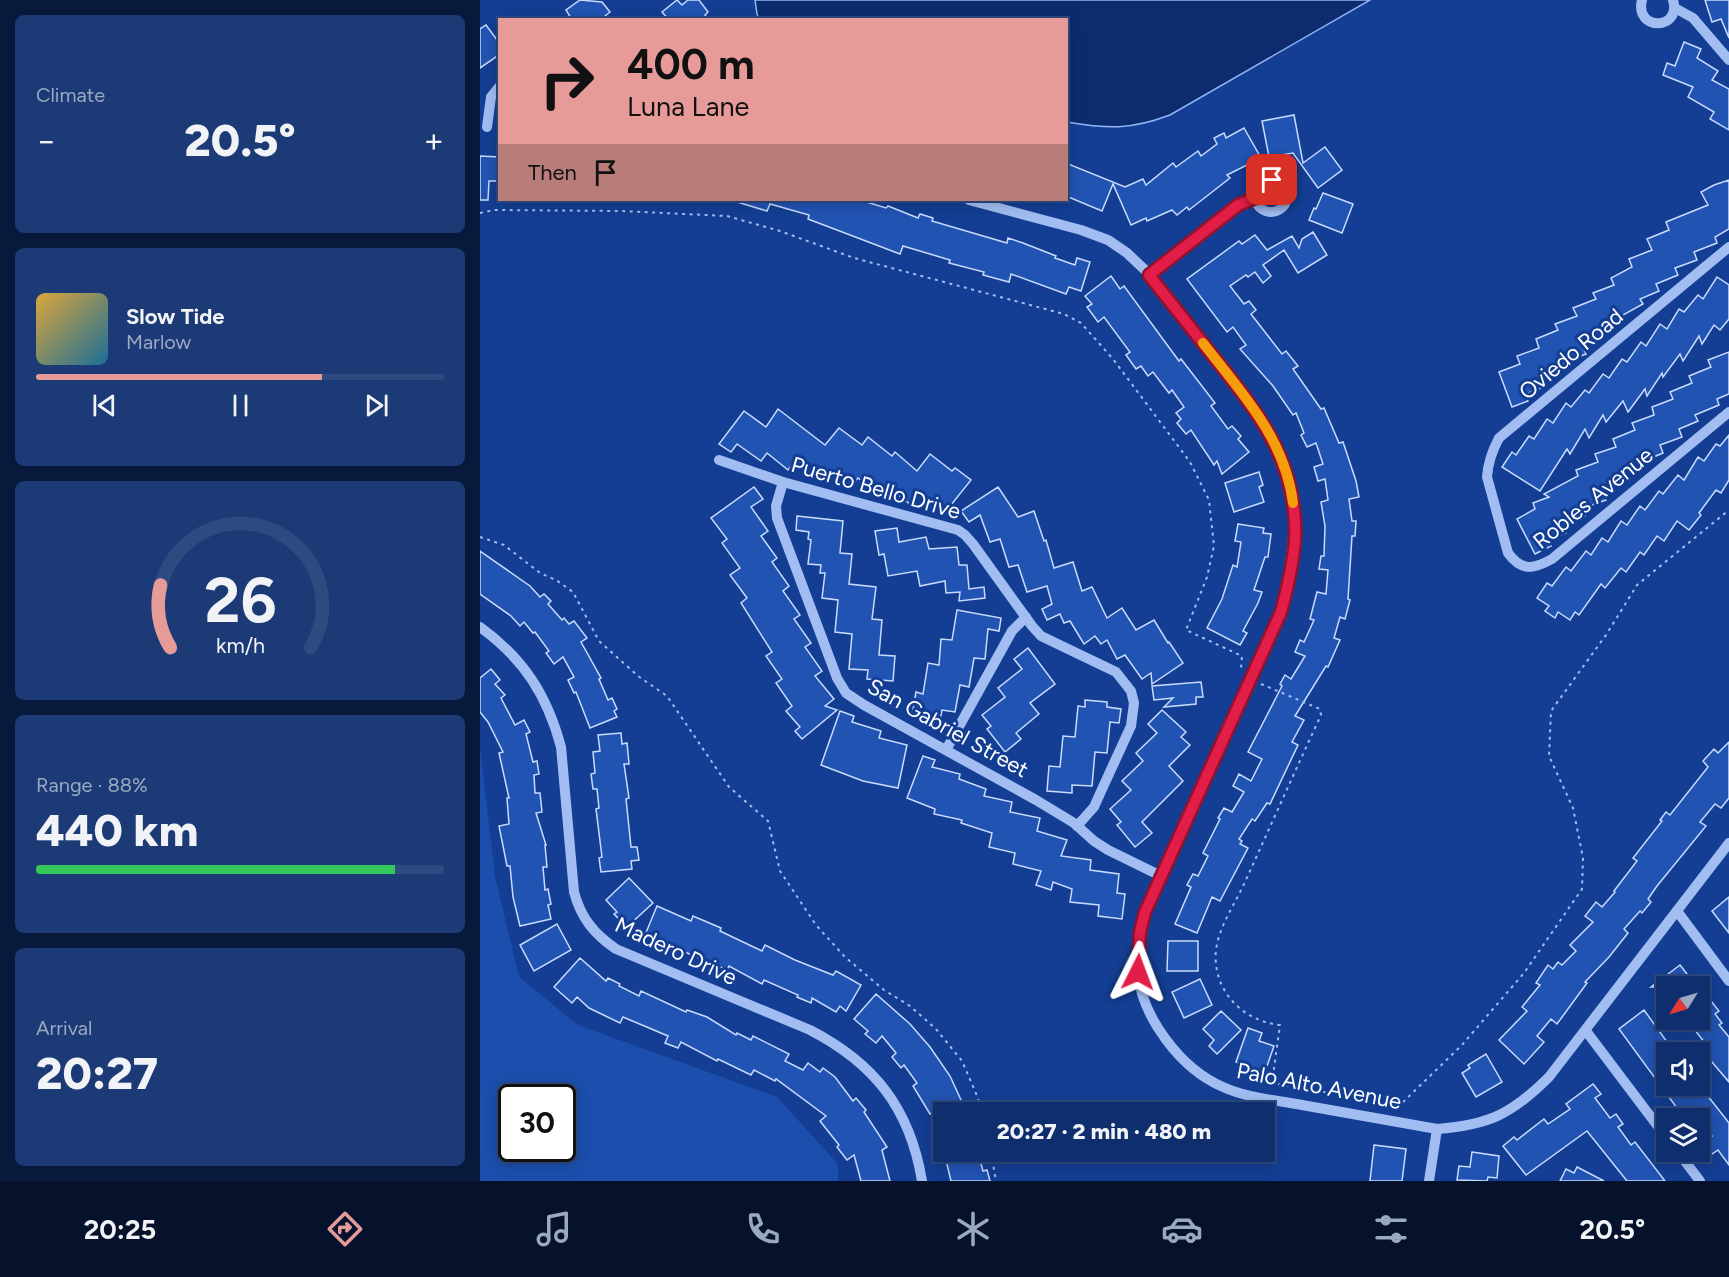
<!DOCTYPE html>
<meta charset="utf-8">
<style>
body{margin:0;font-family:Figtree,sans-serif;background:#1c3a76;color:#f1f3f6;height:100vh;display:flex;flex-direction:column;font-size:22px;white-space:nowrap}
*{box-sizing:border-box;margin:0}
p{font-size:20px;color:#9ba8c2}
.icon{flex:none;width:33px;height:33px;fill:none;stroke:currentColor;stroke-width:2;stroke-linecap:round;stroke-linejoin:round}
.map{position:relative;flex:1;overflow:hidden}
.panel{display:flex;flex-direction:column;gap:15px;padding:15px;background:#08193c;width:480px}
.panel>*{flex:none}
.banner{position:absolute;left:18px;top:18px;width:570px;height:183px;border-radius:0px;box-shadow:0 3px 15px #0003,0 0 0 2px #2e4a81;background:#e69b98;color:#111;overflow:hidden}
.needle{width:39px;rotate:233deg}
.tools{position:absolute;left:1176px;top:976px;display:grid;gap:12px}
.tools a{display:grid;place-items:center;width:54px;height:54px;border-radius:0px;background:#0e2e6e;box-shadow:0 3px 15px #0003,0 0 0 2px #2e4a81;font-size:30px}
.speed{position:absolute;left:18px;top:1084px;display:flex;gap:12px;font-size:30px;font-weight:700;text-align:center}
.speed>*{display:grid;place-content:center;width:78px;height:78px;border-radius:50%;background:#0e2e6e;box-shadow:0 3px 15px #0003,0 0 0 2px #2e4a81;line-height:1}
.speed .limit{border:3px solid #111;border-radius:9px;background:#fff;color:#111}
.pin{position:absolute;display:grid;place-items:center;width:51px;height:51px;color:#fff;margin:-26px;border-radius:12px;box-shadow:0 3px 9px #0006}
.me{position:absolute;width:66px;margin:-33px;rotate:3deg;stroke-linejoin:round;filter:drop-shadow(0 0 4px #0008)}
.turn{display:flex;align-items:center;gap:21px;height:126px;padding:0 30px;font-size:27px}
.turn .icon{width:78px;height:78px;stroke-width:2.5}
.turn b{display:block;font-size:42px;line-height:51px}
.then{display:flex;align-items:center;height:57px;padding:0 30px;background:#0003;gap:12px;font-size:22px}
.big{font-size:45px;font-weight:800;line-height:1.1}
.panel .card{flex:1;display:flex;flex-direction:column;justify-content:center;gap:9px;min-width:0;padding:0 21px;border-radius:9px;background:#1c3a76}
.panel .dial{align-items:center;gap:0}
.dial svg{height:156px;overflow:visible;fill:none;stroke:#2e4a81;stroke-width:7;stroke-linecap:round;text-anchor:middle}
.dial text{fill:#f1f3f6;stroke:none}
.song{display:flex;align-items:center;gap:18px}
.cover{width:72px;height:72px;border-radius:9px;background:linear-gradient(135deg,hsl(40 70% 55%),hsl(200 70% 35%))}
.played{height:6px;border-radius:3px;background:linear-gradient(90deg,#e69b98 70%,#2e4a81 70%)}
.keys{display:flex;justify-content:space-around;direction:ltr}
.heat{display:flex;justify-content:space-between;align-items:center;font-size:33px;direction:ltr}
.charge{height:9px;border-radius:4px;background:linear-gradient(90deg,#34c759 88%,#2e4a81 0)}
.trip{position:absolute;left:453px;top:1102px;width:342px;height:60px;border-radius:0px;background:#0e2e6e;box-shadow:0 3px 15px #0003,0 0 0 2px #2e4a81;font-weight:800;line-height:60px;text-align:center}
.tab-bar{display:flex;height:96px;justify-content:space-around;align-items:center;background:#06122c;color:#9ba8c2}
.tab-bar .icon{width:42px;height:42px}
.tab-bar .current{color:#e69b98}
.tab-bar b{font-size:27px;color:#f1f3f6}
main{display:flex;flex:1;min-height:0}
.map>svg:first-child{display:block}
</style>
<main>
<section class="panel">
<div class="card"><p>Climate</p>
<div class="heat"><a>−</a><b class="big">20.5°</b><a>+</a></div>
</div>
<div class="card">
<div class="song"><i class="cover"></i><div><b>Slow Tide</b><p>Marlow</p></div></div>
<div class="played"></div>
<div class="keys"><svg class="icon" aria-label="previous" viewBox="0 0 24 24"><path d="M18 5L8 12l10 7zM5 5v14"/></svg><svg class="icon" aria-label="pause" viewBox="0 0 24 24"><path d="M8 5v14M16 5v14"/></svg><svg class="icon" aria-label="next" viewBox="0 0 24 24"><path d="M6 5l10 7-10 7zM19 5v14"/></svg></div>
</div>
<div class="card dial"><svg viewBox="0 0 100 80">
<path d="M14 69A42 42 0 1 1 86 69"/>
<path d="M14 69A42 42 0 0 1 9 37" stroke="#e69b98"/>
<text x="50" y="56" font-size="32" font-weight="700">26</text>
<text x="50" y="72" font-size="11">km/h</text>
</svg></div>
<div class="card"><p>Range · 88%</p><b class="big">440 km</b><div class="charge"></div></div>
<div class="card"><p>Arrival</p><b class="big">20:27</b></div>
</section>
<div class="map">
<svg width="1249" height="1181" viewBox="0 0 1249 1181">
<rect width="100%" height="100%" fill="#133e93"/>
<!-- green -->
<path fill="#1b4ead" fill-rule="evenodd" d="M0 747 15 876 39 977 98 1025 297 1097 358 1164V1181H0ZM32 1098H82V1149H32Z"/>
<!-- water -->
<path fill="#0c2c6f" stroke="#93b6f5" stroke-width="1.5" d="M275 0H890L690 115C650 130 628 129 587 122L586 20 279 19 277 14Z"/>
<!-- building -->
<g fill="#2153b2" stroke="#c9dbfd" stroke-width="1.5">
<polygon points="100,0 122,2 130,12 120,20 92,20 86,10"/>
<polygon points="197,0 202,5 208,0 219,0 228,12 225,15 229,20 189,20 182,12"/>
<polygon points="1225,0 1249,0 1249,38 1241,19 1232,22"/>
<polygon points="6,25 20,44 20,54 0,68 0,29"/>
<polygon points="1204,42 1221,49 1217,58 1238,71 1232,80 1249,89 1249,130 1230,119 1234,112 1208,97 1213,87 1183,75 1187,63 1195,66"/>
<polygon points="814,115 823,163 845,147 862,170 838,188 813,153 789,157 782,121"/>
<polygon points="764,128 781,158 747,175 750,178 709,210 707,207 697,215 692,210 667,221 666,218 651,225 633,184 622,211 586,196 586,163 645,187 663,179 666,185 693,163 696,167 718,151 721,156 737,144 734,138 744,133 746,138"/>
<polygon points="0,156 20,157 20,181 9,181 8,200 0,200"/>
<polygon points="1249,180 1249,229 1235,237 1237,243 1214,252 1217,260 1195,268 1198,275 1176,284 1179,291 1160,299 1163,304 1141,316 1143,322 1119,331 1122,339 1103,347 1106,354 1084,362 1086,369 1063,378 1066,386 1046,394 1048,401 1032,407 1019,372 1040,364 1037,356 1059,348 1056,339 1078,330 1075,324 1097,316 1093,308 1116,299 1113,293 1134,285 1131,278 1152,267 1149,259 1172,250 1167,239 1189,230 1186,222 1228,205 1221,192 1234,185"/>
<polygon points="843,193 873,204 862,233 829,220 834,208 836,209"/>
<polygon points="257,200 380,200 406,208 408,206 438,218 440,214 453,218 452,221 527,243 528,238 543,243 576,256 575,258 595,265 597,258 610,262 601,291 589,287 586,294 531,274 529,282 503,275 504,272 469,263 470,260 423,246 420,254 328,219 329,215 290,204 287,211 257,202"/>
<polygon points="833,232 847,255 818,273 804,250 783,265 791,276 783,283 775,272 768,277 766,275 750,286 764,304 769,301 776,310 771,314 802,354 806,351 818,366 813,369 841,409 844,408 859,443 863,442 876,481 879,497 869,499 872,521 876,521 875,536 872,536 868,599 870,600 865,619 860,617 854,638 860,640 848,667 846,666 815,716 824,720 812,742 818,745 790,804 787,803 775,821 772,819 759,839 762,841 760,844 768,848 740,901 732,897 717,933 695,924 711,887 707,885 713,874 718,876 728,856 723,853 740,819 738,818 744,808 752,812 764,792 753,786 759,774 771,781 782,759 768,752 802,686 800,684 805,675 811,679 825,656 815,652 820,640 824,642 834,620 830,619 837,592 846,594 848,570 839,569 841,556 844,556 845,526 841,502 848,500 845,479 838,481 834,467 843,464 836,443 827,447 821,435 824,433 816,413 813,415 793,386 760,349 766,345 753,327 747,332 707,279 759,241 762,244 775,235 787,250 812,236 819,248 822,239"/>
<polygon points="631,276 640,289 644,286 699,361 701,359 725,390 735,403 731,406 748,429 752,426 761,436 758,439 769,452 742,474 737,461 734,465 711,430 706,434 697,423 701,419 696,413 704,407 692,390 689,393 673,372 668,376 661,366 656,369 646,355 650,352 624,317 618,322 607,307 612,304 605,296"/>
<polygon points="1237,277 1249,285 1249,319 1240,330 1234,325 1222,344 1219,336 1203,361 1200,354 1183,377 1182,373 1167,396 1165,389 1148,412 1143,401 1126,422 1123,415 1109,438 1105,429 1090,454 1087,449 1060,491 1022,467 1032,452 1036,455 1049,436 1054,439 1067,419 1073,423 1086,403 1091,407 1105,390 1109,393 1123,374 1129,378 1142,359 1147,362 1161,342 1166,346 1180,324 1187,329 1199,309 1204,312 1218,295 1223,299"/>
<polygon points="1249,352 1249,394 1237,399 1239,405 1215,415 1218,421 1199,429 1202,437 1180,445 1183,453 1159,463 1162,469 1140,478 1142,485 1123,492 1126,500 1101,509 1105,516 1083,527 1086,533 1067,540 1071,546 1055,554 1037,519 1055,509 1053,503 1069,497 1064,494 1098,476 1096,470 1118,462 1115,454 1136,447 1133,439 1155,430 1152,423 1174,415 1172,407 1193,399 1190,392 1212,383 1209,376 1231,367 1228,360"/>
<polygon points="298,409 345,445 359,428 382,445 388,437 412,456 415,452 437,471 450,454 472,471 475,468 491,480 463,515 438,495 431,505 407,486 400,495 378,478 370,487 347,469 341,478 316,460 308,470 287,453 281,461 257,444 251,452 239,444 264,411 286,427"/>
<polygon points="1249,435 1249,480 1241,493 1236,490 1219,513 1221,515 1209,530 1197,521 1184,541 1177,536 1164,555 1160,552 1146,572 1141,568 1125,588 1121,584 1099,615 1095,612 1090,620 1078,612 1075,618 1065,611 1069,606 1057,598 1067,583 1072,586 1086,567 1091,571 1106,551 1111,555 1122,538 1128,542 1141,521 1147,525 1160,506 1165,510 1179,491 1183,494 1198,475 1204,480 1218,457 1224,461 1236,444 1240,446"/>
<polygon points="779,472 783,485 779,487 784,502 754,512 745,483"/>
<polygon points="274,487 283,499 271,507 288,531 281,536 297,558 292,562 309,586 303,591 320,615 314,619 331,643 325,647 342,671 335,676 354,699 345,706 357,710 322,739 315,731 320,727 306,711 312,706 296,683 302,679 286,656 292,652 261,603 267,598 250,575 260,568 242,543 247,539 231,518"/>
<polygon points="518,487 538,517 554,511 564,541 566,540 574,568 593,562 602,591 612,587 627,618 642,608 656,630 674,620 688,643 689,642 703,663 672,684 671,673 662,679 645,655 637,659 627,640 621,644 615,636 604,644 590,621 584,623 580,614 567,620 562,609 572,604 567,586 547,592 538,565 529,567 520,539 510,542 500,515 489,522 481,511"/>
<polygon points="317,516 363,521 360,553 372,554 369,584 396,587 392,619 402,620 399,655 415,656 413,681 387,679 388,670 369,669 372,634 355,632 358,600 342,598 345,573 340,573 341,565 328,564 331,540 328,539 329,532 316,530"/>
<polygon points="758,524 784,528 783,533 791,534 788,557 785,557 774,590 782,592 778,603 763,631 767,633 760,645 727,628 742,599 753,565 757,567 761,542 755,541"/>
<polygon points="417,528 419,542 446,537 449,549 477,547 479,565 487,565 489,589 504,587 505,598 479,601 480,592 466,593 465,581 440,586 437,571 408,576 404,554 399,555 395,531"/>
<polygon points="0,551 50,586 60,597 64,594 71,601 68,604 82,620 84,618 89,624 94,621 107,638 101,642 121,678 119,679 128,700 132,698 137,709 134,711 137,717 110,728 96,692 94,693 88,680 94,677 83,657 74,664 66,653 69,651 55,632 53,633 44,622 40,626 31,616 0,594"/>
<polygon points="477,610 521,618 519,631 508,629 505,659 494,658 489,687 480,685 475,712 462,710 460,720 432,715 436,692 443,694 448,663 459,665 461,639 472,640"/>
<polygon points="548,648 575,684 550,703 559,714 536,733 541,739 525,752 507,729 511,726 502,715 525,697 518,688 542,669 534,659"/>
<polygon points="11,669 20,680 15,684 25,695 21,698 35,725 44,720 50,732 46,734 53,762 57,761 59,774 54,775 55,793 60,793 62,812 56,813 66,845 65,845 67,867 63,867 65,890 68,889 71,904 68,905 71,919 40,926 33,897 30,866 27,866 19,826 29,824 27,798 29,798 19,753 23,752 8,722 0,712 0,678"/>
<polygon points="721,682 723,697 716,697 716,704 684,707 693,698 674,700 672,686"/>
<polygon points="605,700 627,702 627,707 641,709 639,723 630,722 627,753 615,752 612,786 592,785 592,793 567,791 569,766 580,767 583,736 595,737 598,706 605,707"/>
<polygon points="682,710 706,732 701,737 710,745 689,766 703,781 662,822 672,833 655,847 637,825 641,822 630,809 651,790 642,781 663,761 656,753 677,733 668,724"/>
<polygon points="360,711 374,716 372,722 401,731 399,738 427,745 418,788 383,781 341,765"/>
<polygon points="141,733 142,744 147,743 149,764 144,764 149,798 146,799 151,847 157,847 159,860 151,861 152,869 121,872 119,858 122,857 116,809 119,808 117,789 113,789 111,774 115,773 113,752 120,751 118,735"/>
<polygon points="1249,742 1249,798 1241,808 1235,804 1220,822 1226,826 1177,886 1168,899 1171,902 1162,913 1160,911 1144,929 1148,933 1129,957 1105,982 1107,983 1077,1024 1071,1019 1057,1036 1064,1042 1044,1064 1019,1040 1047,1011 1042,1007 1060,985 1056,983 1068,965 1073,969 1078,962 1082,965 1096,951 1090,945 1113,922 1105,916 1116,902 1122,907 1135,892 1134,891 1157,861 1153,858 1182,821 1180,820 1186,812 1190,815 1228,767 1223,761 1234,749 1238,753"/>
<polygon points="443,756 455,760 452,767 480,774 479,779 506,789 504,796 532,802 530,812 560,818 557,831 587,840 581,856 611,860 610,870 639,874 637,893 645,894 642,919 618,916 619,905 590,902 592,889 573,882 571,890 556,885 561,871 533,864 535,853 509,847 512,833 481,823 482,820 454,814 455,809 427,798"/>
<polygon points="149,878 173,903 147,927 134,914 137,912 126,900"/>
<polygon points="1249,897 1249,933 1232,911"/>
<polygon points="177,906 211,921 213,916 241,928 240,931 282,951 285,945 315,960 353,975 356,971 381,985 366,1011 360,1006 356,1012 332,998 331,1003 317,997 318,995 284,980 282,984 249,966 247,970 165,935"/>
<polygon points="77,924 91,950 54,971 40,945"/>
<polygon points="688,941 718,941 718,971 687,971"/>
<polygon points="100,958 126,981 128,978 140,984 139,986 159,996 161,991 206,1012 207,1010 227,1017 256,1035 257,1033 271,1040 273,1036 309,1054 305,1061 323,1070 328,1063 340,1072 343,1068 355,1077 373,1101 376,1098 386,1110 384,1112 407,1147 402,1150 410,1181 381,1181 374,1155 367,1160 357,1147 359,1145 340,1121 346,1116 296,1079 295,1081 274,1070 271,1075 238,1059 237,1061 201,1042 198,1048 185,1043 188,1036 143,1017 140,1023 109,1008 97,997 92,1003 74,987"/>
<polygon points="1200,965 1217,987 1186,987 1186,1000 1177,987 1171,987"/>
<polygon points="720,979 732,1005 704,1018 692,992"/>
<polygon points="1220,987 1239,1011 1235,1014 1242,1023 1239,1025 1249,1037 1249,1082 1220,1048 1225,1043 1207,1020 1220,1020"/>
<polygon points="396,994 430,1024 450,1047 470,1076 487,1113 460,1113 458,1110 450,1114 433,1086 437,1083 424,1065 421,1068 412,1057 416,1053 402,1036 396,1043 385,1034 388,1031 374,1019"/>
<polygon points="1164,1010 1195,1053 1186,1053 1186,1086 1220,1086 1249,1123 1249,1165 1238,1150 1232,1154 1223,1142 1232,1136 1220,1119 1205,1119 1139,1029"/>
<polygon points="741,1011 761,1030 737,1054 729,1046 734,1040 723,1029"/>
<polygon points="768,1028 782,1033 779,1041 794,1046 785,1072 756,1062"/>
<polygon points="1006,1054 1022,1082 996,1097 982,1073 990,1068 988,1065"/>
<polygon points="1113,1084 1121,1094 1115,1098 1130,1118 1136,1114 1143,1124 1138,1127 1151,1145 1155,1142 1185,1181 1147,1181 1107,1131 1046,1175 1023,1146 1034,1137 1037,1140 1064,1119 1068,1124 1090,1109 1086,1104"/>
<polygon points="894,1145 926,1149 922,1181 890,1181"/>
<polygon points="464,1152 498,1152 503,1171 507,1170 510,1181 471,1181"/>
<polygon points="992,1152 1019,1156 1017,1178 1008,1177 1007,1181 977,1180 979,1166 990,1167"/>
<polygon points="1097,1167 1124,1181 1080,1181 1086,1169 1094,1173"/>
</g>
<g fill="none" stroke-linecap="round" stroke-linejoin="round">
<!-- path -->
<g stroke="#a1bdf2" stroke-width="2" stroke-dasharray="3 4.5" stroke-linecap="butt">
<polyline points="0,213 14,210 141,211 247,216 300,231 374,258 584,314 601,323 633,359 710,462 729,500 734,546 727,577 706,630 762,656 761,669"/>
<polyline points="0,537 24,545 60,573 76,580 93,592 119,641 158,676 187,696 249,787 288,821 300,871 336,925 365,957 404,990 430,1006 456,1029 482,1061 498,1098 502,1113"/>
<path d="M781 684 840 709 841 715C815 771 790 827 765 882 755 904 739 926 736 950 732 989 761 1021 800 1025L792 1083 920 1105 982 1045 1044 973 1102 889 1103 858 1093 808 1069 756 1071 711 1126 635 1157 585 1249 510"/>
<polyline points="511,1152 516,1181"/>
</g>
<!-- minor -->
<g stroke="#a1bdf2" stroke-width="10">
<path d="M1162 0C1154 31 1202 31 1193 0"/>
<polyline points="1195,8 1213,18 1249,60"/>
<polyline points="7,127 11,97 20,86"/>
<circle cx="791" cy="196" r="16"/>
<path d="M489 200 601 230 628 240 647 253 665 270 781 418 804 462 811 489 815 523 807 586 801 612 665 912C660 931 657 951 658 971 661 1017 701 1069 743 1087 767 1098 796 1100 822 1105 867 1113 912 1121 957 1129 1009 1125 1032 1114 1069 1077L1249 843"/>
<path d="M1249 247 1019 438C1012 451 1008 462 1007 477L1028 553C1042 572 1054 569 1072 559L1249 412"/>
<polyline points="669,275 758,205 775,198"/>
<polyline points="239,460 303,482 478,530 485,535 493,544 552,626 561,636 636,672 651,691 654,703 651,726 623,787 614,807 597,826"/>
<polyline points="303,482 296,506 297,518 357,678 366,693 384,705 556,800 594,823 614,841 628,850 681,876"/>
<path d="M0 627C44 659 67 695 81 747L94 892C101 918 114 934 136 949L330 1030C394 1063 430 1108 442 1181"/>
<polyline points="466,750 532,631 546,617"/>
<polyline points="1197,911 1249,981"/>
<polyline points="1106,1031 1186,1137"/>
<polyline points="1198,1152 1220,1181"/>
<polyline points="949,1181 957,1129"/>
</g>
</g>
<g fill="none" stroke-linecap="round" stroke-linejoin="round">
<!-- route casing -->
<g stroke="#92132f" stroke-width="15">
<path id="route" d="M658 972 660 932 665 912 801 612C808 586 817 548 815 522 811 453 777 412 737 361 714 332 691 303 669 275L758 205 775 198V193L781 183 792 180"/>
</g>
<!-- route -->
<use href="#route" stroke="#e11d48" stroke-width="10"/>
<!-- slow -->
<path stroke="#f59e0b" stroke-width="10" d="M723 343C761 392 805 438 813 503"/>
</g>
<g text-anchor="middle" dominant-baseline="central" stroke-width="6" stroke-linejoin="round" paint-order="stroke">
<!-- street labels -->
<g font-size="22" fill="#fff" stroke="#133e93">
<text transform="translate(1091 354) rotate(-40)">Oviedo Road</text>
<text transform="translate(396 488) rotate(16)">Puerto Bello Drive</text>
<text transform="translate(1113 498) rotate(-39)">Robles Avenue</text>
<text transform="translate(468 728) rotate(29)">San Gabriel Street</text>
<text transform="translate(196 951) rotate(25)">Madero Drive</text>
<text transform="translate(839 1086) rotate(11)">Palo Alto Avenue</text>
</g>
</g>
</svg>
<div class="tools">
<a><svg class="needle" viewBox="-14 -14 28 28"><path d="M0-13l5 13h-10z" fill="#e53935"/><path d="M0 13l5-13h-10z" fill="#9ba8c2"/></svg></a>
<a><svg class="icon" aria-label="sound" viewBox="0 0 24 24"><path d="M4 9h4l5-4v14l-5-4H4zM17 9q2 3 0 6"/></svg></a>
<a><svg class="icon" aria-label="layers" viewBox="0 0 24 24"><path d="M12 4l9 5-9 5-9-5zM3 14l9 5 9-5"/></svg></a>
</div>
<div class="speed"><div class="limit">30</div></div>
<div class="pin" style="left:792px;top:180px;background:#d93025"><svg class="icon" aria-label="arrive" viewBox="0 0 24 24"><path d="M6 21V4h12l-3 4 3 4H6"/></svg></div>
<svg class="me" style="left:658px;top:972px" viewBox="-20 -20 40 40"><path d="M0-17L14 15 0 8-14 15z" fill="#e11d48" stroke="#fff" stroke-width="4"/></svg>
<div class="trip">20:27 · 2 min · 480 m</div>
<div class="banner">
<div class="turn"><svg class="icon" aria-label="right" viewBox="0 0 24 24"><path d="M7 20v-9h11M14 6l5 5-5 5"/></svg><div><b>400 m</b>Luna Lane</div></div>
<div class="then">Then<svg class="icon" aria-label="arrive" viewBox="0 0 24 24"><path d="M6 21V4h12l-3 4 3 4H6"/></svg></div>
</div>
</div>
</main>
<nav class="tab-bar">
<b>20:25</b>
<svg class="icon current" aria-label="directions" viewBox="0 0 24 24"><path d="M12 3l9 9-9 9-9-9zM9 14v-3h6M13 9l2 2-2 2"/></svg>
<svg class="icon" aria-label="music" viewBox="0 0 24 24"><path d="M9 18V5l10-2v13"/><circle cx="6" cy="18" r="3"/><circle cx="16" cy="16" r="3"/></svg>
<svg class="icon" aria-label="phone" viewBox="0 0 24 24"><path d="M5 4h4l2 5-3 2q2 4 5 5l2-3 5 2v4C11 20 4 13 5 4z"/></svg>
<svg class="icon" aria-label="climate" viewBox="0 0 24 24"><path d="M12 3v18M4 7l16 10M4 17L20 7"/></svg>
<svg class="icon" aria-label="car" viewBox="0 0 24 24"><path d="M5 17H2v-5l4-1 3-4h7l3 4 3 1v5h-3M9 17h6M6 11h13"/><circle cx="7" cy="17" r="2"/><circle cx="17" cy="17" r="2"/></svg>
<svg class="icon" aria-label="filters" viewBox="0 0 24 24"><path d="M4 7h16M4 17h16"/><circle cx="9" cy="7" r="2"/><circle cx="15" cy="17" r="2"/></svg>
<b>20.5°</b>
</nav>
